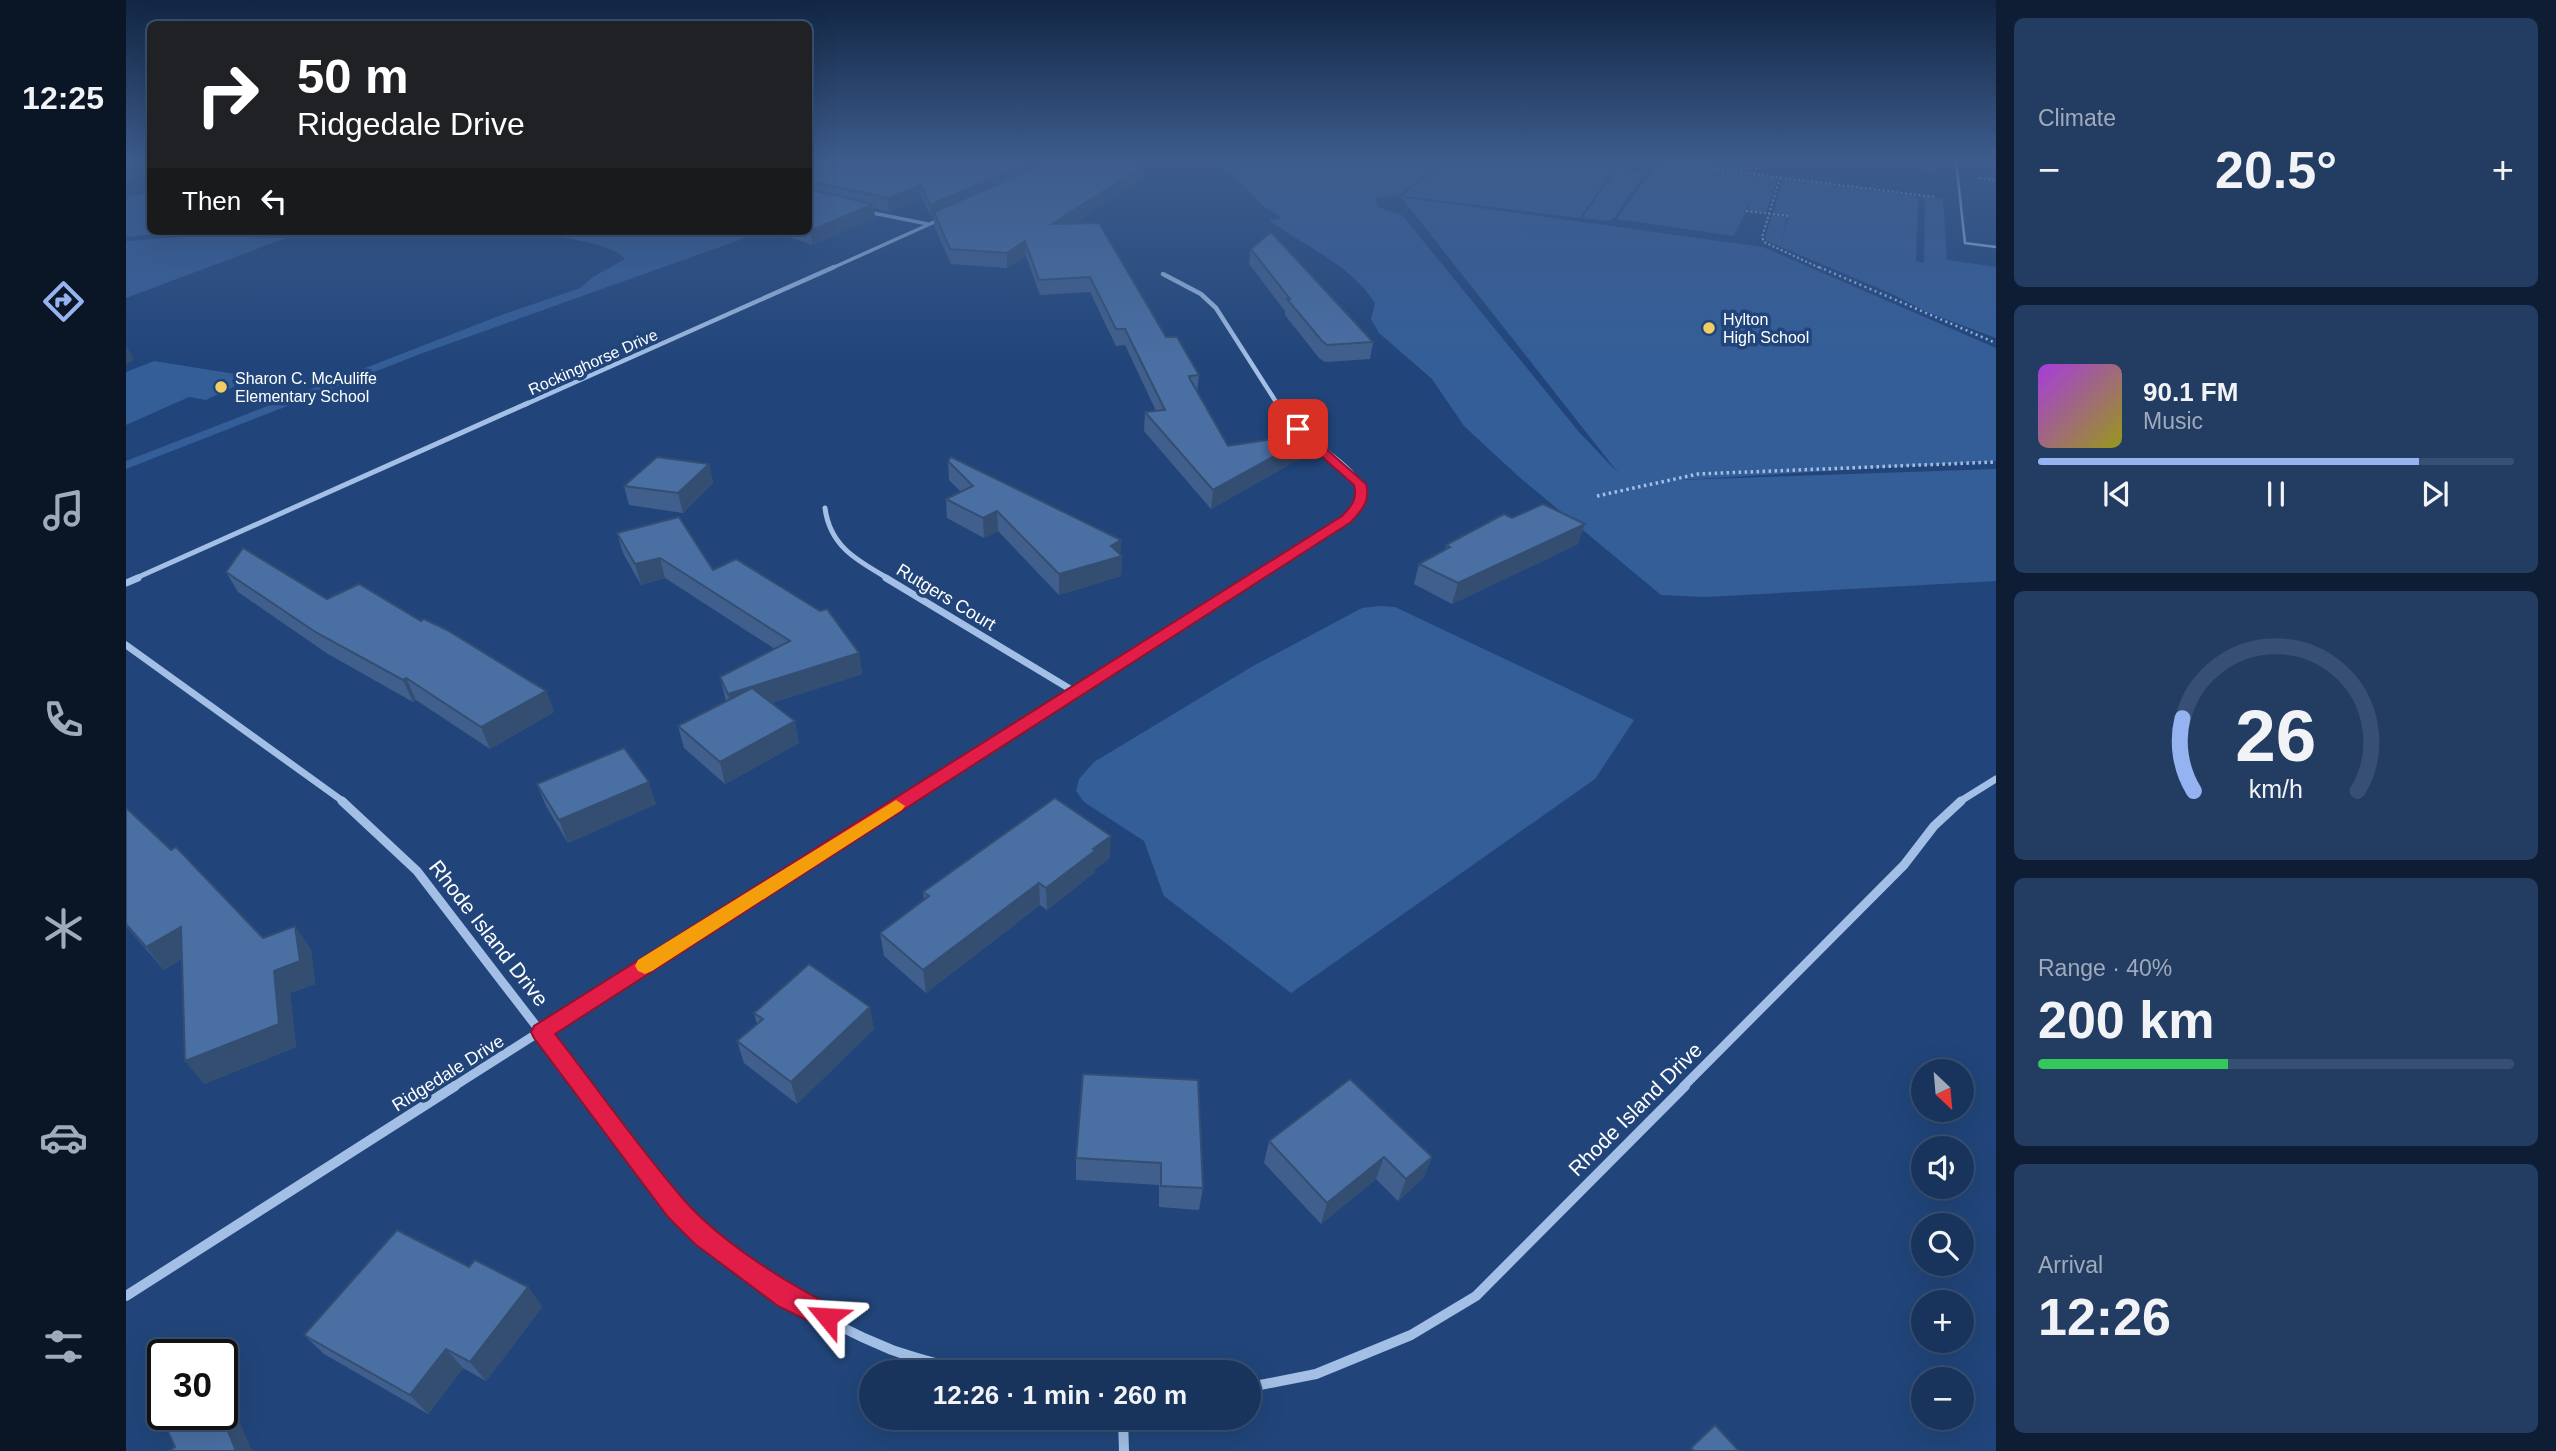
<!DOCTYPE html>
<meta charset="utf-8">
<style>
body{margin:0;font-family:Arial,sans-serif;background:#223c62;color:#f1f3f6;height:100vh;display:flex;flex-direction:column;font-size:26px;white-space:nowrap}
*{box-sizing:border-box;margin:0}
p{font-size:23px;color:#9faabb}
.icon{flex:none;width:38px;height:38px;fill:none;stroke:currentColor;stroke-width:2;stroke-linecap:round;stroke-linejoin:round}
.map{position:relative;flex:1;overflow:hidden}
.side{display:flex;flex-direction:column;gap:18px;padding:18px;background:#0e1d33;width:560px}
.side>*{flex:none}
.guide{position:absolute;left:21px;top:21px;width:665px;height:214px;border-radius:10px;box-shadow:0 7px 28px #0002,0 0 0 2px #374f72;background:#202124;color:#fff;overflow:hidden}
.needle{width:46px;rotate:154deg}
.buttons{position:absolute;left:1785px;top:1059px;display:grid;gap:14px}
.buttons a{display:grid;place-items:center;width:63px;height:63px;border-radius:50%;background:#19345c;box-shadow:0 7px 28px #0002,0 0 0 2px #374f72;font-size:35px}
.speed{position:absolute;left:21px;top:1339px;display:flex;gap:14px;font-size:35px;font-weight:700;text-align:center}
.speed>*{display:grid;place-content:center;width:91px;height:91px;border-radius:50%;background:#19345c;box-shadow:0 7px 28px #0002,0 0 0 2px #374f72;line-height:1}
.speed .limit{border:4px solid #111;border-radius:10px;background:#fff;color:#111}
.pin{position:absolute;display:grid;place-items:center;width:60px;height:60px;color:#fff;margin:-30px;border-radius:14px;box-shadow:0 4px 10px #0006}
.me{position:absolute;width:77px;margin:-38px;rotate:297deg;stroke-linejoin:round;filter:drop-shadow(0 0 5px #0008)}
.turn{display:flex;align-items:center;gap:24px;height:147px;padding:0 35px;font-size:32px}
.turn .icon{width:91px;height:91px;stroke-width:2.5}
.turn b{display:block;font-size:49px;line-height:60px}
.then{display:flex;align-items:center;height:66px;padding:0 35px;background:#0003;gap:14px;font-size:26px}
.big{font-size:52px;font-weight:700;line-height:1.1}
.side .card{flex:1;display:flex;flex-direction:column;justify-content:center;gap:10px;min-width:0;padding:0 24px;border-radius:10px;background:#223c62}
.side .dial{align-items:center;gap:0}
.dial svg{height:182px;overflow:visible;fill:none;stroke:#374f72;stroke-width:7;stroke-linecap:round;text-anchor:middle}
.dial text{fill:#f1f3f6;stroke:none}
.song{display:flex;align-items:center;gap:21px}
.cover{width:84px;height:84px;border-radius:10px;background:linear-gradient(135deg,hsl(280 70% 55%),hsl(60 70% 35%))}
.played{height:7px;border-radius:4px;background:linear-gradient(90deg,#95b2f1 80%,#374f72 80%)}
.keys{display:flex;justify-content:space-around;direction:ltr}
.heat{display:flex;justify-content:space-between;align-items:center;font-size:38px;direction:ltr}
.charge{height:10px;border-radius:5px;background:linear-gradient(90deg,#34c759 40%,#374f72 0)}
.trip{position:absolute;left:733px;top:1360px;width:402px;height:70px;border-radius:35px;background:#19345c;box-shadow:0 7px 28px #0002,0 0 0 2px #374f72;font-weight:700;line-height:70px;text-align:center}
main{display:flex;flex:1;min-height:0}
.menu{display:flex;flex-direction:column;width:126px;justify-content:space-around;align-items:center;background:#0a1525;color:#9faabb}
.menu .icon{width:49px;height:49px}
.menu .current{color:#95b2f1}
.menu b{font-size:32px;color:#f1f3f6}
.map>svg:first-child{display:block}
</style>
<main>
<nav class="menu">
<b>12:25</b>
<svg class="icon current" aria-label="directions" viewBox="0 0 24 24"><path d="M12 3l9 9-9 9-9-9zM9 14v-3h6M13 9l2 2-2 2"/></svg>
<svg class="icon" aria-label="music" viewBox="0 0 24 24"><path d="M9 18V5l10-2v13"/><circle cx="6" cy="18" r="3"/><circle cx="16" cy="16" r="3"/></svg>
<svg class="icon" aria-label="phone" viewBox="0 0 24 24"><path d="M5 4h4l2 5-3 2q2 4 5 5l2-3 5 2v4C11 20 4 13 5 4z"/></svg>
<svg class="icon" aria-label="climate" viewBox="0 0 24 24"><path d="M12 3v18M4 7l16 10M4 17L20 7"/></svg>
<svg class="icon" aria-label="car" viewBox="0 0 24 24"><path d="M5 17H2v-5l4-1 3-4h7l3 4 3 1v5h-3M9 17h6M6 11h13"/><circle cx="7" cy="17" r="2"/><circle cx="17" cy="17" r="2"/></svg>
<svg class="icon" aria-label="filters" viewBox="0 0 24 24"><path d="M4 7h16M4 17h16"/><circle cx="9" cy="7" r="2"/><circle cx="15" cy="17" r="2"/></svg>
</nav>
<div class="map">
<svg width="1870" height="1451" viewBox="0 0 1870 1451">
<rect width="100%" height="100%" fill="#21457a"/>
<!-- green -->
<g fill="#345e98">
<path d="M1100 161H1319L1273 195 1250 198 1251 207 1276 215 1453 432 1493 474 1275 197 1637 247 1870 348V461L1552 480 1870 469V581L1579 597 1535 595 1392 476 1338 426 1306 379 1253 333 1245 319 1249 303C1224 264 1179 247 1143 220L1156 218 1136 205 1102 170 1106 165Z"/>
<polygon points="1493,161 1454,218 1275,196 1321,161"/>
<polygon points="1496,161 1509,161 1501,171 1519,173 1488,218 1482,221 1456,218"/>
<polygon points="1551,161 1629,161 1624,173 1548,164"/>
<polygon points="1538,164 1630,176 1630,179 1635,176 1652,178 1640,212 1622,210 1624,201 1608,236 1491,219 1529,166 1536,167"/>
<polygon points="1657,179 1678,182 1678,185 1683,182 1789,196 1792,199 1790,261 1798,263 1799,201 1793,196 1817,199 1821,260 1870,267 1870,338 1801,312 1766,294 1641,241 1639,237 1646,215 1661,217 1655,241 1663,216 1647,214"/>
<polygon points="24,192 24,231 58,231 0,237 0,198"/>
<path d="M395 231H597L619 238 294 354 0 469V461L378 314 454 288 467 277 499 259C488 242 417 235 395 231Z"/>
<polygon points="69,236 160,238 0,298 0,241"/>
<polygon points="28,361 128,377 80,400 63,397 0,425 0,372"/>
<polygon points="1253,606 1269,607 1508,720 1469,779 1165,993 1038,896 1018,841 958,802 950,791 953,779 968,762 1127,666 1236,608"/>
</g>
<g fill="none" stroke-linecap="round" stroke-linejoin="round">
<!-- path-far2 -->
<g stroke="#a3bfe5" stroke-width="2" stroke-dasharray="2 2.5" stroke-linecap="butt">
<polyline points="1548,161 1546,164 1809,197"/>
<polyline points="1739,161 1808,169"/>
<polyline points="1532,167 1535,163 1546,164"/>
<polyline points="1628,174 1633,161"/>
<polyline points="1654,178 1636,237 1638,242 1696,269"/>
<polyline points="1853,178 1870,180"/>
<polyline points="1620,211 1663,216"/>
</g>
<!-- path-far1 -->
<polyline stroke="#a3bfe5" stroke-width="2.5" stroke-dasharray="2 3.5" stroke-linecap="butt" points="1693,267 1870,343"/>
<!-- path -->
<polyline stroke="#a3bfe5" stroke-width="3.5" stroke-dasharray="2.5 3.5" stroke-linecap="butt" points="1471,496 1572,474 1870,462"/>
<!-- lane -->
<polyline stroke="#a3bfe5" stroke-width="2.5" points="1830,161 1839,243 1870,247"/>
<!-- street-far5 -->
<g stroke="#a3bfe5" stroke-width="3.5">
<polyline points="742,212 802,224"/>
<polyline points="704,269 815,219"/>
</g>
<!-- street-far4 -->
<g stroke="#a3bfe5" stroke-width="4.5">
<polyline points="1037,274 1075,294 1090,308 1152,405"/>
<polyline points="398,405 708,267"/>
</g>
<!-- street-far3 -->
<g stroke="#a3bfe5" stroke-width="5">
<path d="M699 508C704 547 732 561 763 579"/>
<polyline points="8,579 402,403"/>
<path d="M1122 579 1228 512C1252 478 1203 456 1181 437 1169 427 1160 415 1151 403"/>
</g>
<!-- street-far2 -->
<g stroke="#a3bfe5" stroke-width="7">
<polyline points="760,578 949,692"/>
<polyline points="0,583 12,578"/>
<polyline points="0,645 218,802"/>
<polyline points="773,802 1125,578"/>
<polyline points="1833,802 1870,779"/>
</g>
<!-- street-far1 -->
<g stroke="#a3bfe5" stroke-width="9">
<polyline points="216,801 291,871 457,1087"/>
<polyline points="327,1087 776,801"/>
<polyline points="1557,1087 1778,865 1808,826 1835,801"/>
</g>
<!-- street -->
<g stroke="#a3bfe5" stroke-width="10">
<path d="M456 1086C487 1126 516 1170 549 1208 599 1265 696 1322 766 1350 791 1359 817 1365 843 1372"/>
<polyline points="0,1296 329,1086"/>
<polyline points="1124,1387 1190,1374 1285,1335 1350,1296 1559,1086"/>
<polyline points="997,1418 998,1451"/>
</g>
</g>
<!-- wall -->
<g fill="#405f8c">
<polygon points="682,161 1016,170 1016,179 948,224 1040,337 1073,375 1071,393 1102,446 1181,438 1178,456 1085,509 1018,431 1019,412 1030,411 999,345 990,346 964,292 914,295 900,256 881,268 825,264 808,226 808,217 805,218 796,198 763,212 748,208 749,218 686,245 647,231 682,231"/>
<polygon points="1125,249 1247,342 1244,359 1199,362 1193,358 1159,315 1159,311 1123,264"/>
<polygon points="822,461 995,540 994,554 996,556 995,576 933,595 872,531 858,538 821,518 820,499 835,492 823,480"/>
<polygon points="583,464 587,483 557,513 503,505 498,486"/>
<polygon points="1386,518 1452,544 1326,604 1288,584 1293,564 1319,550 1320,545"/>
<polygon points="491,533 587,570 733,653 736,674 646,703 673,743 599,784 558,748 552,726 600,701 594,677 649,649 539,578 515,585 497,553"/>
<polygon points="100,572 201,599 295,621 420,691 428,712 364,749 290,700 287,702 202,654 112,592"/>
<polygon points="411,784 530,804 442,843 420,806"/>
<polygon points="0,808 137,938 185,949 189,984 164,993 170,1047 78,1084 56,959 38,970 0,926"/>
<polygon points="984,858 969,869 969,872 921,910 914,905 800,993 758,956 754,933 798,900 797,892"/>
<polygon points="628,1013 748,1029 671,1104 618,1063 611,1041 631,1024"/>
<polygon points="957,1074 1077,1188 1073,1210 1033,1207 1033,1185 950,1180 950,1158"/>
<polygon points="1143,1141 1306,1157 1297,1178 1272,1201 1250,1179 1195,1224 1138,1163"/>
<polygon points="343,1267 402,1287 416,1307 360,1381 337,1368 302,1414 198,1354 178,1335"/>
</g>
<!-- shaded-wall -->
<g fill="#344e72">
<polygon points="20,161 24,161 24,174 0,181 0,167"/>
<polygon points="907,161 936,161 808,212 808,217 805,218 804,205"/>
<polygon points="1009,161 1034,161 1016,170 1016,179 926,239 926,224 1003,164"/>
<polygon points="795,185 796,198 763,212 762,198"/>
<polygon points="747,204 749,218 686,245 684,231"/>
<polygon points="899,241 900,256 881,268 881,253"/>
<polygon points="0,345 8,360 0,364"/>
<polygon points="1181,438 1178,456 1085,509 1087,490"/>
<polygon points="583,464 587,483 557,513 552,493"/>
<polygon points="871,511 872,531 858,538 857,518"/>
<polygon points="1459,524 1452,544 1326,604 1332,583"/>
<polygon points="995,540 994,557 996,556 995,576 933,595 933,574"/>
<polygon points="534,558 539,578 515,585 509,564"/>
<polygon points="733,653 736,674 607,716 602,694"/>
<polygon points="280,678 290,700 287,702 277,680"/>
<polygon points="420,691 428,712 364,749 355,727"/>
<polygon points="669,721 673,743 599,784 594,762"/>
<polygon points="523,782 530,804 442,843 433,820"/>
<polygon points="985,836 984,858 969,869 969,872 921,910 920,888"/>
<polygon points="913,883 914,905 800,993 797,970"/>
<polygon points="169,926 185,949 189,984 164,993 170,1047 78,1084 59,1061"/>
<polygon points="55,927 73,949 38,970 20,947"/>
<polygon points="744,1007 748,1029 671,1104 665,1082"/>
<polygon points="1258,1157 1250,1179 1195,1224 1201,1203"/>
<polygon points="1306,1157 1297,1178 1272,1201 1280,1179"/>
<polygon points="402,1287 416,1307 360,1381 344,1362"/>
<polygon points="320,1349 337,1368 302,1414 284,1395"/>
<polygon points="96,1402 110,1413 126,1451 110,1451 95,1414 96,1414"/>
</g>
<!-- building -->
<g fill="#4a6fa3" stroke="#344e72" stroke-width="2">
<polygon points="0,161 20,161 0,167"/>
<polygon points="682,161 907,161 804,205 795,185 762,198 682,181"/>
<polygon points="925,161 1009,161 1003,164 1017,166 926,224 973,223 1040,337 1051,337 1073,375 1063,376 1064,379 1102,446 1180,434 1181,438 1087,490 1019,412 1039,410 999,329 990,329 964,277 913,280 899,241 881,253 824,249 808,212"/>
<polygon points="682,189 747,204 684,231 682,230"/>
<polygon points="1145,232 1247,342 1201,345 1196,341 1161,299 1164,299 1125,249"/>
<polygon points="531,457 583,464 552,493 498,486"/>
<polygon points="825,457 995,540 985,546 996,556 933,574 871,511 857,518 820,499 847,486 822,461"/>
<polygon points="1417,504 1459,524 1332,583 1293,564 1324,547 1320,545 1378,514 1386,518"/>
<polygon points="553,517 587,570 610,559 694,611 701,609 733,653 602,694 594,677 664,641 534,558 509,564 491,533"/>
<polygon points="117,548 201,599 233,584 295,621 298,619 321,630 420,691 355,727 280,678 277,680 191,633 100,572"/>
<polygon points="626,688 669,721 594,762 552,726"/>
<polygon points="498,748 523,782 433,820 411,784"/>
<polygon points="929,798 985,836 967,849 970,850 920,888 913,883 797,970 754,933 803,896 797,892"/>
<polygon points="0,808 45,850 50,847 137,938 169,926 174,961 148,971 153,1024 59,1061 55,927 20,947 0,924"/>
<polygon points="683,964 744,1007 665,1082 611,1041 637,1019 628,1013"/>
<polygon points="957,1074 1072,1080 1077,1188 1035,1186 1035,1163 950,1158"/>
<polygon points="1224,1079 1306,1157 1280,1179 1258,1157 1201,1203 1143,1141"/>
<polygon points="271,1230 343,1267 349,1260 402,1287 344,1362 320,1349 284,1395 178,1335"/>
<polygon points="59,1414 95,1414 110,1451 43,1451 49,1447 40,1427"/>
<polygon points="1589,1425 1613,1451 1568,1451 1565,1448"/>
</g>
<!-- sky -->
<linearGradient id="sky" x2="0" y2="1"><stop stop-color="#122643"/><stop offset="0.44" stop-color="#3d5c8d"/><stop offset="1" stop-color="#3d5c8d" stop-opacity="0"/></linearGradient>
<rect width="1870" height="364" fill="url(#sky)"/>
<!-- route -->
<path fill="#e11d48" stroke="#92132f" stroke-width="2" d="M1168 427H1175L1240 484C1245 501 1236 510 1225 522L429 1034C472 1089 512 1147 558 1200 595 1242 660 1283 710 1308L714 1317 710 1327 701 1330 652 1306 569 1244 542 1217 408 1038 405 1032 408 1026 1216 516C1225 507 1232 499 1228 485L1168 432Z"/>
<!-- slow -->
<polygon fill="#f59e0b" points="770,800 779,806 776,810 526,971 519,974 512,971 509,966 512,960"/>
<!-- markers -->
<g fill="#f2cd64" stroke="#21457a" stroke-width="2.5">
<circle cx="1583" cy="328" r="7"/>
<circle cx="95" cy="387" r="7"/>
</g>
<g text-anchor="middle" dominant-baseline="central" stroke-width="7" stroke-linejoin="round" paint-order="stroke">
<!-- far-poi labels -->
<g font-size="16" fill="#fff" stroke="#21457a" text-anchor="start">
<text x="1597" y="319">Hylton<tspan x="1597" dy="18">High School</tspan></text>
<text x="109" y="378">Sharon C. McAuliffe<tspan x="109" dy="18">Elementary School</tspan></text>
</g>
<!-- far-street labels -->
<g font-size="16" fill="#fff" stroke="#21457a">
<text transform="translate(467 362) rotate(-24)">Rockinghorse Drive</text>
</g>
<!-- street labels -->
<g font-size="18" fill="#fff" stroke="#21457a">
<text transform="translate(820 597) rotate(31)">Rutgers Court</text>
<text transform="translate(322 1073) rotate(-32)">Ridgedale Drive</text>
</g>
<!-- near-street labels -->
<g font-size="21" fill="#fff" stroke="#21457a">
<text transform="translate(363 933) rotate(52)">Rhode Island Drive</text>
<text transform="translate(1509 1109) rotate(-45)">Rhode Island Drive</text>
</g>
</g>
</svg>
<div class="buttons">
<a><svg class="needle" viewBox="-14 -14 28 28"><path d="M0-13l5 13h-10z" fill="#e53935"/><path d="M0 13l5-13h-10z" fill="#9faabb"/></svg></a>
<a><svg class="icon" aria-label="sound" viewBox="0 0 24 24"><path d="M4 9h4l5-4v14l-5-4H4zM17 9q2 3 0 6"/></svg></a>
<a><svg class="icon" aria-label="search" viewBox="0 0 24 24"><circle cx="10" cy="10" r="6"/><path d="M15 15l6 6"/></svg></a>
<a>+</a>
<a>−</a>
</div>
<div class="speed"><div class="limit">30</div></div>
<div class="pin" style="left:1172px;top:429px;background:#d93025"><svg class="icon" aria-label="arrive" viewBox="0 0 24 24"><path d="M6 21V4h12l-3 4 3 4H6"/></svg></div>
<svg class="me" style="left:701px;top:1317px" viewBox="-20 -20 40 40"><path d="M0-17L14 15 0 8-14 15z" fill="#e11d48" stroke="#fff" stroke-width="4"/></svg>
<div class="trip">12:26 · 1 min · 260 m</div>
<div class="guide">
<div class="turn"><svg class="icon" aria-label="right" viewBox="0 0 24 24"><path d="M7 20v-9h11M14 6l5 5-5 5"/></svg><div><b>50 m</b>Ridgedale Drive</div></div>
<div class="then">Then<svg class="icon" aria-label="left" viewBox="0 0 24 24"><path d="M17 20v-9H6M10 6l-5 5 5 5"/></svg></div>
</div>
</div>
<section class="side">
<div class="card"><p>Climate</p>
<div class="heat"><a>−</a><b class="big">20.5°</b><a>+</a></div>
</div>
<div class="card">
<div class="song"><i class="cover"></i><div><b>90.1 FM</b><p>Music</p></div></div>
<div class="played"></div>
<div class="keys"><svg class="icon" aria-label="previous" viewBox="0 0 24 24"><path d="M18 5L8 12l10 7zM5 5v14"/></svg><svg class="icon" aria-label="pause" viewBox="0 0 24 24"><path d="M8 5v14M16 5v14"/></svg><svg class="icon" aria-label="next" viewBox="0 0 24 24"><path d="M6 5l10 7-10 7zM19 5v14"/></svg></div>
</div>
<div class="card dial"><svg viewBox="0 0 100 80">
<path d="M14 69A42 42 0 1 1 86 69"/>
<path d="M14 69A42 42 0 0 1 9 37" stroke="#95b2f1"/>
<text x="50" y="56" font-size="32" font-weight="700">26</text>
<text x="50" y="72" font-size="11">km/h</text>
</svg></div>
<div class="card"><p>Range · 40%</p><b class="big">200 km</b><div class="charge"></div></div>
<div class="card"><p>Arrival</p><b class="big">12:26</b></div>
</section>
</main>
